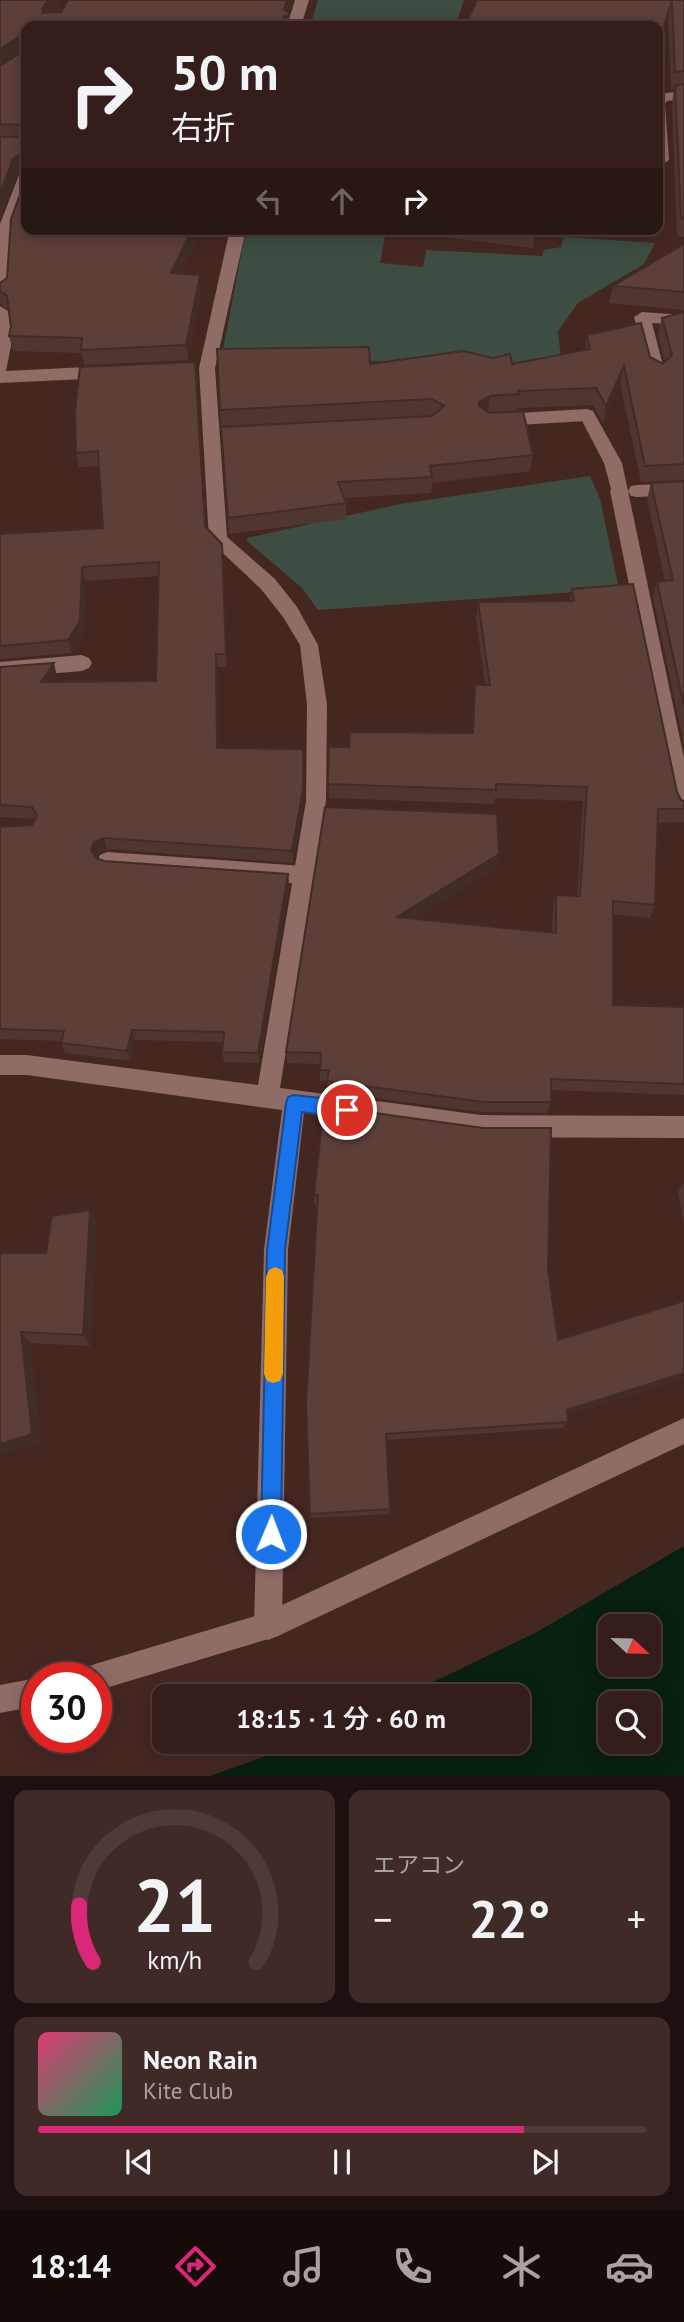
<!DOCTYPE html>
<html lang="ja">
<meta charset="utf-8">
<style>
body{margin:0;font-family:"PT Sans","Noto Sans JP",sans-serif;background:#3f2a27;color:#f1f3f6;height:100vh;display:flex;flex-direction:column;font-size:26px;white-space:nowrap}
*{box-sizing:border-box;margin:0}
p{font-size:23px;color:#a9a2a2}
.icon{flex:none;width:38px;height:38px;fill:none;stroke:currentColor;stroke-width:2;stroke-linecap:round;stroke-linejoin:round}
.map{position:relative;height:1776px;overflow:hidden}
.side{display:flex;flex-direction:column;gap:14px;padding:14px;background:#1d100e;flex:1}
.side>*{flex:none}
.hud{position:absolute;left:21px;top:21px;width:642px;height:214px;border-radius:14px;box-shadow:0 4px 18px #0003,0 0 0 2px #4e3b39;background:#341d1a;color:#f1f3f6;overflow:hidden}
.needle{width:46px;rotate:112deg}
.controls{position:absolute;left:598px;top:1614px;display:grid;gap:14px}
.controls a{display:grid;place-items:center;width:63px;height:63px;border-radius:14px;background:#341d1a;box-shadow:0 4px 18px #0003,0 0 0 2px #4e3b39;font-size:35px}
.speed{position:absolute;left:21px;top:1662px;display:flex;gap:14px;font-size:35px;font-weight:700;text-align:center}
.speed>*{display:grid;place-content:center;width:91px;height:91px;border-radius:50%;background:#341d1a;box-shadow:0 4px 18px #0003,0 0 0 2px #4e3b39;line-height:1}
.speed .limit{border:10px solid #d22;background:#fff;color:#111}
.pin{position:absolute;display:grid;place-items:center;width:60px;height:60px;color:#fff;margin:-30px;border:4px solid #fff;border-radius:50%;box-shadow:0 2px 7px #0007}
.me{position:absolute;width:77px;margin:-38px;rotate:1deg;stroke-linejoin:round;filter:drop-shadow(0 0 5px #0008)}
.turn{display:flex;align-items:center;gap:24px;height:147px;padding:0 35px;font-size:32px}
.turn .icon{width:91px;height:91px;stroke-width:2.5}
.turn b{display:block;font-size:49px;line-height:60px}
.lanes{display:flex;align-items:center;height:66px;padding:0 35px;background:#0003;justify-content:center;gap:35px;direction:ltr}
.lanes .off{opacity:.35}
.big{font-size:52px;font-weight:600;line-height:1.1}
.side .card{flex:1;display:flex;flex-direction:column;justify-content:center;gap:10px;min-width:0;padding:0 24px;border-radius:14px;background:#3f2a27}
.side .dial{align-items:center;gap:0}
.dial svg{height:182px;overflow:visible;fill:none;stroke:#4e3b39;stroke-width:7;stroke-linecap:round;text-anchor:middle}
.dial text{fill:#f1f3f6;stroke:none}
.song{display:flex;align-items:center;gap:21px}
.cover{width:84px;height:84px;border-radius:10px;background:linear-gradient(135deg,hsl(340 70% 55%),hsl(150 70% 35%))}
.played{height:7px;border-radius:4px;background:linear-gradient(90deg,#db2777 80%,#4e3b39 80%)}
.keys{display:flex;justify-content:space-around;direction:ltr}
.heat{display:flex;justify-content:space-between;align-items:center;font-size:38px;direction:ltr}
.side .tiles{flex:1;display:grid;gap:14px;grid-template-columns:1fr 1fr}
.card:last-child{grid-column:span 2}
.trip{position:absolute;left:152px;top:1684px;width:378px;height:70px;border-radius:14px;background:#341d1a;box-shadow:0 4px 18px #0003,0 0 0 2px #4e3b39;font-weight:600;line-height:70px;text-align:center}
.menu{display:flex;height:112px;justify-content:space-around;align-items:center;background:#150c0a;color:#a9a2a2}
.menu .icon{width:49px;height:49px}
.menu .selected{color:#db2777}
.menu b{font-size:32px;color:#f1f3f6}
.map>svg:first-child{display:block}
</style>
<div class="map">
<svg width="684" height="1776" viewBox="0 0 684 1776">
<rect width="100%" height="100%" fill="#452722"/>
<!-- green -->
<g fill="#3d4d41">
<polygon points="318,0 464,0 455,26 310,26"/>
<polygon points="246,229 386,231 380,263 423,267 426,250 542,256 544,250 561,247 564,237 655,243 644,264 578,303 558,331 562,368 222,355"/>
<polygon points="590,476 600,499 619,589 318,610 302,588 247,541 247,538 400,504"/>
</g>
<!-- water -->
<path fill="#082010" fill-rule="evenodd" d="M684 1546V1776H210L307 1741H518V1696H404L537 1632ZM611 1626H649V1664H611ZM611 1703H649V1741H611Z"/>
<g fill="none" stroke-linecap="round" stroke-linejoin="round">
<!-- service -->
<g fill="#906c66" fill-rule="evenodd">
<polygon points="684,91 684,99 667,101 665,104 669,159 667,162 658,163 658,94"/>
<polygon points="26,170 26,195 12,234 8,293 0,298 0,224 19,175"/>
<polygon points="0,306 8,311 12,341 6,371 107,366 115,372 107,378 0,383"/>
<polygon points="642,312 684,315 684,325 652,323 665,373 657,379 649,373 634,317"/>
<polygon points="587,409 595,415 587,421 497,426 488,420 497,414"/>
<polygon points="684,483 684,495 637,497 631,496 628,491 631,486 637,485"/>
<polygon points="619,485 625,486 628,491 684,758 684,815 677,812 674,806 610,491 613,486"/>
<polygon points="82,655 89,658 92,663 89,668 82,671 0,678 0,662"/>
<polygon points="107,852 304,866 311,869 314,875 311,881 304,884 107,870 100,867 97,861 100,855"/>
</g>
<!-- minor -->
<g fill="#906c66" fill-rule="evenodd">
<polygon points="295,0 309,0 301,26 287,26"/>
<polygon points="230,229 246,229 215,368 227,537 275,579 297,607 318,645 327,705 326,801 280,1088 481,1115 684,1116 684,1138 481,1137 304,1113 288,1250 282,1626 278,1636 268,1640 258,1636 254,1626 264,1250 282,1110 27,1075 0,1075 0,1055 27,1055 258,1085 306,801 307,705 300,645 283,617 261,589 209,540 199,368"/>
<polygon points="587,409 593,411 622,463 628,491 625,496 613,496 604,463 579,415"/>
</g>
<!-- tertiary -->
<g fill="#906c66" fill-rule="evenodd">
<polygon points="684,1418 684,1444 278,1636 96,1691 96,1678 81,1678 85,1668 95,1664 265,1613"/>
<polygon points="37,1678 37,1706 0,1713 0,1685"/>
</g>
</g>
<!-- wall -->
<g fill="#503631">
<polygon points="0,0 61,0 53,12 292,0 288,13 289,26 26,26 26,229 201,229 180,274 200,275 201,290 188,360 84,365 82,353 13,351 9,336 11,326 9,310 0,304 0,283 7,278 25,181 25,168 17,174 0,217"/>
<polygon points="477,0 684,0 684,237 677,236 672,103 674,89 671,90 668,18"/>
<polygon points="425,229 543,229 533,248 425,235"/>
<polygon points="684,244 684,310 609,303 613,286"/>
<polygon points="684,312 684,480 641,482 620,383 603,423 593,405 517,408 517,411 489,412 533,455 530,471 432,483 431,493 344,498 346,503 346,519 229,534 221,427 432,416 221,426 220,410 370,364 512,364 585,350 587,335 650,357 663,364 665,362 658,335 662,318"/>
<polygon points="197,377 206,527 224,558 227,667 218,667 219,748 303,749 303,801 293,863 107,849 98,854 96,858 104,861 288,874 289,886 259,1063 224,1062 222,1052 223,1042 135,1040 130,1061 65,1053 61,1043 62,1041 0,1039 0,827 32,825 35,819 0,817 0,667 57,676 53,682 156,681 159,576 85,581 84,634 72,653 0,659 0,534 103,528 99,466 79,467 76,453"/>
<polygon points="684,481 684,745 653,597 657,582 665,581 647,499 651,483"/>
<polygon points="572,589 677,792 681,800 684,801 684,822 658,823 655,905 650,918 613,914 613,1005 684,1007 684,1095 551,1090 551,1102 547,1113 481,1112 328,1092 327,1081 320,1081 320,1064 287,1063 286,1052 325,807 499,854 497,867 414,919 552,933 553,908 556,895 577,896 583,801 495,798 494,804 329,798 329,747 349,747 472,733 475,685 485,685 476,618 478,602 569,601"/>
<polygon points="324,1106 548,1270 558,1340 684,1301 684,1378 568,1415 568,1422 563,1428 386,1440 390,1509 389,1514 310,1518 318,1206 314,1205 314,1195"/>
<polygon points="684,1183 684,1222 678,1192"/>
<polygon points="97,1224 90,1346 30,1343 41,1442 0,1455 0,1253 46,1253"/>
</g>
<!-- shaded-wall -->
<g fill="#412c28">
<polygon points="48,0 61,0 45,25 42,9"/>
<polygon points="287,0 292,0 287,17 284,10"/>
<polygon points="672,1 668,18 658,51 658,44"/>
<polygon points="22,35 24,50 0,67 0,49"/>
<polygon points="23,152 26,167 17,174 0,217 0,193 13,159"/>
<polygon points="192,229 201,229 173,288 171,273"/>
<polygon points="536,229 543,229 533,248 535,231"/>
<polygon points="200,275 201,290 188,360 186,345"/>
<polygon points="195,362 197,377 206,540 205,526"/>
<polygon points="624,366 620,383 603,423 606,406"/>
<polygon points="490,396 488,412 478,419 479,402"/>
<polygon points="222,544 224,558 227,667 226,654"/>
<polygon points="82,567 85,581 84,634 72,653 68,640"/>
<polygon points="216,654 218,667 219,761 217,748"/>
<polygon points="54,663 57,676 45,695 41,682"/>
<polygon points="303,749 303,801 293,863 292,851"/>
<polygon points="104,838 107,849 98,854 95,862 91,850 94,842"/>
<polygon points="499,854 497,867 396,930 397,917"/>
<polygon points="288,874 289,886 259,1063 258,1053"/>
<polygon points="132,1030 135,1040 130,1061 127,1051"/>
<polygon points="90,1210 97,1224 90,1346 83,1335"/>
<polygon points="21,1332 30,1343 41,1442 0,1455 0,1444"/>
<polygon points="684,1373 684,1378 562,1417 567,1410"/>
</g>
<!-- building -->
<g fill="#5d3f39" stroke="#412c28" stroke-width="2">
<polygon points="0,0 48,0 42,9 43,13 61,12 68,0 287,0 284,10 289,13 288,17 284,16 281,26 26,26 26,229 192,229 171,273 200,275 186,345 81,350 82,338 9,336 11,326 7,296 0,291 0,283 7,278 11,219 25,181 26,155 23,152 13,159 0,193 0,137 23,137 26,135 25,125 0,124 0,66 25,50 25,35 22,35 0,49"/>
<polygon points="477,0 684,0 684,71 675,72 672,1 658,44 658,26 465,26"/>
<polygon points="684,84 684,219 681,218 675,86"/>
<polygon points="684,244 684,292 613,286"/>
<polygon points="684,312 684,464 645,466 624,366 606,406 596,388 518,391 519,394 490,396 479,402 479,406 490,413 523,411 533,455 430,466 432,477 338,482 346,503 228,518 221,427 432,416 444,406 432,399 220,410 217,349 369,347 370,364 463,351 493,358 510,354 512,364 590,349 587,335 641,323 650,357 663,364 672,355 662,318"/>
<polygon points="195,362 205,526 222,544 226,654 216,654 217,748 303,749 303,789 292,851 104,838 94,842 91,850 96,858 104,861 288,874 258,1053 222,1052 224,1032 132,1030 127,1051 61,1043 64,1031 0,1029 0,827 32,825 37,815 32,807 0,805 0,667 54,663 41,682 156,681 159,562 82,567 80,621 68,640 0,646 0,534 103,528 98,451 76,453 75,411 80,367"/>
<polygon points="684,481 684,706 657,582 673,580 651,483"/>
<polygon points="633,584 677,792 681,800 684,801 684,809 658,809 655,905 613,901 613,1005 684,1007 684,1084 551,1079 551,1102 484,1102 327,1081 329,1070 320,1070 321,1053 286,1052 325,807 497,814 499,854 397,917 556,933 556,895 580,896 587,787 496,784 496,790 328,784 329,747 349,747 350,732 473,733 475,685 490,685 478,602 574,601 572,589"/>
<polygon points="324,1106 483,1128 551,1128 548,1270 558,1340 684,1301 684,1373 567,1410 568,1422 386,1434 390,1509 310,1514 306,1404 318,1195 314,1195"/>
<polygon points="90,1210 83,1335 21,1332 32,1434 0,1444 0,1253 46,1253 52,1216"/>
</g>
<!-- route -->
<polygon fill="#1a73e8" stroke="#114b97" stroke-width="2" points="294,1095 347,1101 354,1104 356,1110 354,1115 347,1118 302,1112 285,1250 281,1534 278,1542 271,1544 263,1542 261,1534 267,1250 286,1103 288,1097"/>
<!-- slow -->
<polygon fill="#f59e0b" points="275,1267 282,1270 284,1277 283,1374 280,1381 273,1383 267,1381 264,1374 266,1277 269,1270"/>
</svg>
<div class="controls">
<a><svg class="needle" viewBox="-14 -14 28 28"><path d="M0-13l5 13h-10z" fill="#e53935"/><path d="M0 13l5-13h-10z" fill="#a9a2a2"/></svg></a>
<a><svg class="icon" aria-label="search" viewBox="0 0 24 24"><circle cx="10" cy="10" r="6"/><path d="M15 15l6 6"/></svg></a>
</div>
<div class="speed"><div class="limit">30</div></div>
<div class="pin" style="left:347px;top:1110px;background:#d93025"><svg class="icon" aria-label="arrive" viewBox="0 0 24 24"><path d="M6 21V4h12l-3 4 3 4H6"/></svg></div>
<svg class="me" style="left:271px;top:1534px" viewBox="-20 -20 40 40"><circle r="17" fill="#1a73e8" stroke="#fff" stroke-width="3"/><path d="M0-11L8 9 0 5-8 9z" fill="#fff"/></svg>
<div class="trip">18:15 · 1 分 · 60 m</div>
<div class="hud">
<div class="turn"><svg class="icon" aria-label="right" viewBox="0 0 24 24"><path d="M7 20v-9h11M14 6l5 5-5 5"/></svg><div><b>50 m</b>右折</div></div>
<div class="lanes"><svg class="icon off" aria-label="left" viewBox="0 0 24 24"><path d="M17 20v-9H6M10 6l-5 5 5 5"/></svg><svg class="icon off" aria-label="ahead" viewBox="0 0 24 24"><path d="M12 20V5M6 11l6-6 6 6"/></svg><svg class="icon" aria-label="right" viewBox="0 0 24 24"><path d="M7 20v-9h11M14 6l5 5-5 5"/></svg></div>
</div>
</div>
<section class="side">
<div class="tiles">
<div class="card dial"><svg viewBox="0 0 100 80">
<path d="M14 69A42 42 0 1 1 86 69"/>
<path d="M14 69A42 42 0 0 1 8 44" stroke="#db2777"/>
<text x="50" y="56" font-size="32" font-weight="700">21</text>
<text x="50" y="72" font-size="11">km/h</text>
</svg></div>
<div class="card"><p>エアコン</p>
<div class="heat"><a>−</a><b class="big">22°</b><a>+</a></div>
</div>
<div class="card">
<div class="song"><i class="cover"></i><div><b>Neon Rain</b><p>Kite Club</p></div></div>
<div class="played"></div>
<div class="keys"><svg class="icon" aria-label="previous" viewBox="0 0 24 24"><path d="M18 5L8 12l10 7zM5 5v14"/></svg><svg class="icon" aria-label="pause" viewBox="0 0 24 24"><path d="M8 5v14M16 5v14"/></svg><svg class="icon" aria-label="next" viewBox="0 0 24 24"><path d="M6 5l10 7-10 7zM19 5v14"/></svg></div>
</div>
</div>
</section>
<nav class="menu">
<b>18:14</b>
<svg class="icon selected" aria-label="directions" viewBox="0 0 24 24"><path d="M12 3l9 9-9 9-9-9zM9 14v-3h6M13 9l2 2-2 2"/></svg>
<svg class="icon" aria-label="music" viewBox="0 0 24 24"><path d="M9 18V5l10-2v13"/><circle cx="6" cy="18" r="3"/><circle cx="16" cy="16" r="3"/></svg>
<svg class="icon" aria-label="phone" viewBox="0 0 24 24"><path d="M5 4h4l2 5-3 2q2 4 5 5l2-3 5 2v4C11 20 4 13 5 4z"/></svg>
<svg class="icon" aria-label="climate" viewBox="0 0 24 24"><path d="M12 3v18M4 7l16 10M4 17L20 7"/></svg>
<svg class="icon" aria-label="car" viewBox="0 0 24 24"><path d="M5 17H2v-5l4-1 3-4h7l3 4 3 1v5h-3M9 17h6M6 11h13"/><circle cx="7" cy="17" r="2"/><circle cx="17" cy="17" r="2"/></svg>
</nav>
